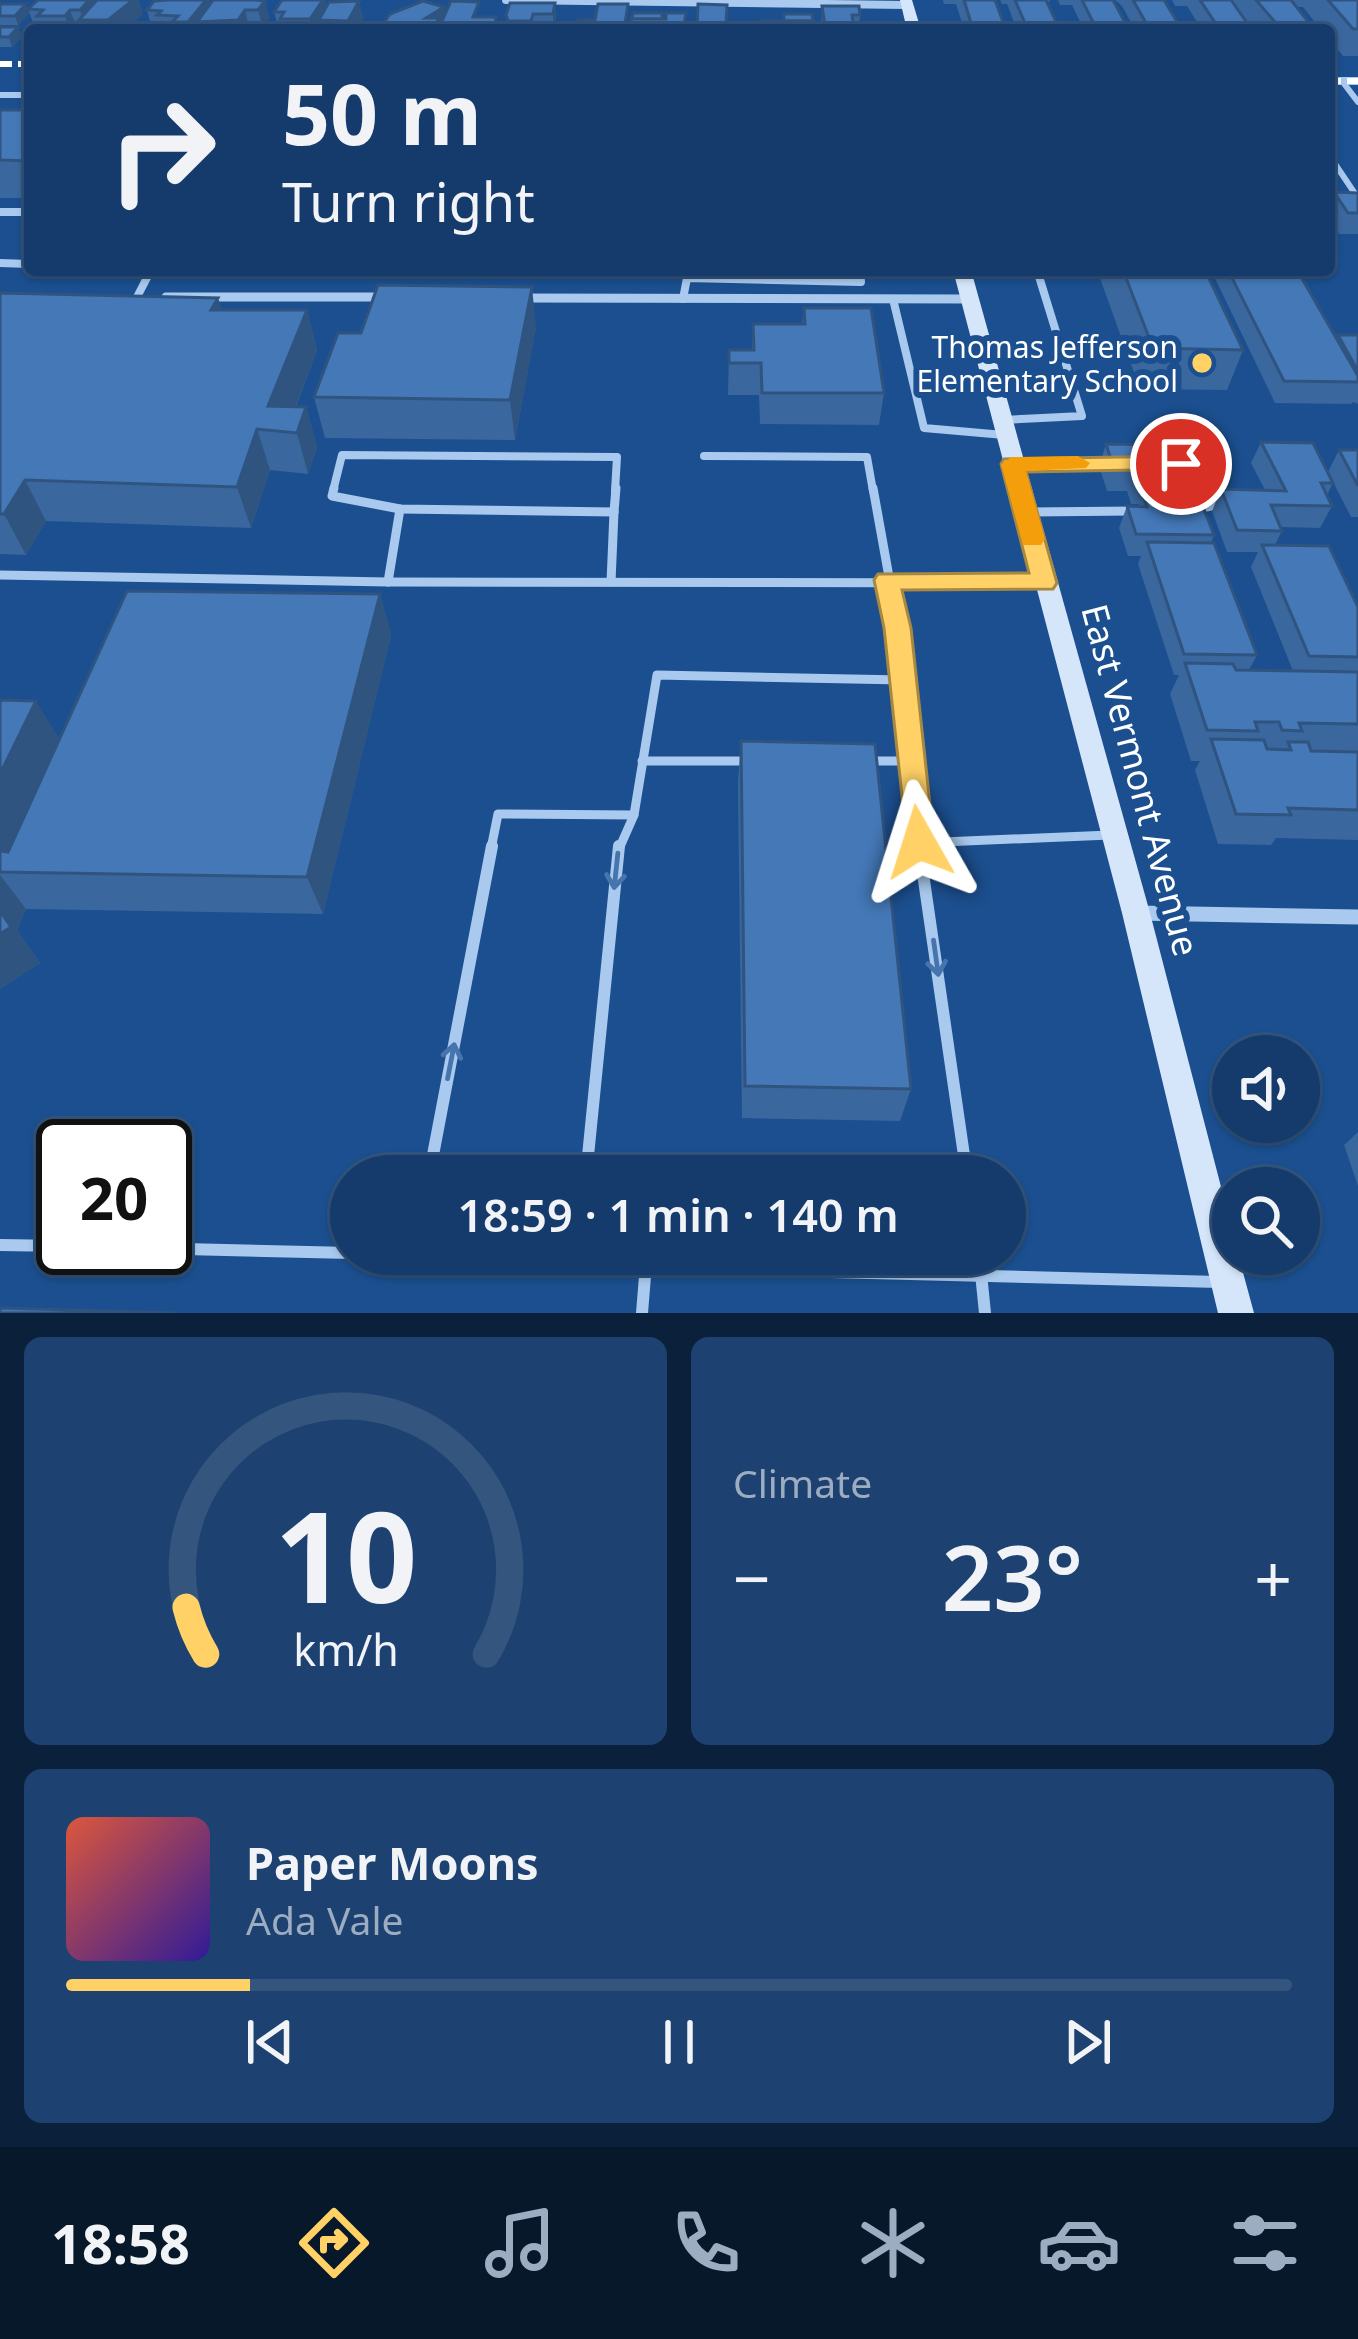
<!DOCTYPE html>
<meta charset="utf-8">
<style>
body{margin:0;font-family:"Noto Sans",sans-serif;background:#1d4271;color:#f1f3f6;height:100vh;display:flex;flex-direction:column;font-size:45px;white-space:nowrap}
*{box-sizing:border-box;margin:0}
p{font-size:39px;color:#9dadc1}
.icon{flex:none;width:66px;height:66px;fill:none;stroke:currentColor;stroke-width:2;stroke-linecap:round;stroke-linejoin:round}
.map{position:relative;height:1313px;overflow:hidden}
.side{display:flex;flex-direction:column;gap:24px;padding:24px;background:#0b203b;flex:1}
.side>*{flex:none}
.hud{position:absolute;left:24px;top:24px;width:1311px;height:252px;border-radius:12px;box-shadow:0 3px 9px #0004,0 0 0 3px #33557e;background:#143b6b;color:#f1f3f6;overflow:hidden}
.fabs{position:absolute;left:1212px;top:1035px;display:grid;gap:24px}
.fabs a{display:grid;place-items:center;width:108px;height:108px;border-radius:50%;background:#143b6b;box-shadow:0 3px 9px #0004,0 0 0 3px #33557e;font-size:60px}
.speed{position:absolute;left:36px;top:1119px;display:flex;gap:24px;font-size:60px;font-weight:700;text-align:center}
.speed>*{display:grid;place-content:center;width:156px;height:156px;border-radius:50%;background:#143b6b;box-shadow:0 3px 9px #0004,0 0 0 3px #33557e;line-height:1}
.speed .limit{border:6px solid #111;border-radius:18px;background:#fff;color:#111}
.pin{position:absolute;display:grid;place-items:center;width:102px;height:102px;color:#fff;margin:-51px;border:6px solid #fff;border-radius:50%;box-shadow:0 3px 12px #0007}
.me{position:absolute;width:132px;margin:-66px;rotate:354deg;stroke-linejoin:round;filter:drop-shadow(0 0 9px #0008)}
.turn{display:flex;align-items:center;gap:42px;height:252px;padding:0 60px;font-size:54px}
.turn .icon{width:156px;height:156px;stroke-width:2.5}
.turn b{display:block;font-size:84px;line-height:102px}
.big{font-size:90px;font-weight:600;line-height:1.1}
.side .card{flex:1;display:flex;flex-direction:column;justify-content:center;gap:18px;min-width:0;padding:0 42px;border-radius:18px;background:#1d4271}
.side .dial{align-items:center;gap:0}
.dial svg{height:312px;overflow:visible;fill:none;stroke:#33557e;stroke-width:7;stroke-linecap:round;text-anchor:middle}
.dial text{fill:#f1f3f6;stroke:none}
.song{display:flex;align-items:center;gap:36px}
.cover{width:144px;height:144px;border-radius:18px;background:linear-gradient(135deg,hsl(10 70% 55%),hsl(250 70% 35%))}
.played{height:12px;border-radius:6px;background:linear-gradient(90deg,#ffd166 15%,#33557e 15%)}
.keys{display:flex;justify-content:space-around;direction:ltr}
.heat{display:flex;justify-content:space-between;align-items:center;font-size:66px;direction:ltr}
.side .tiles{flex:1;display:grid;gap:24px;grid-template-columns:1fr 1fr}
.card:last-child{grid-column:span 2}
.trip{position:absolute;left:330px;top:1155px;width:696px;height:120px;border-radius:60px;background:#143b6b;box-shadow:0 3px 9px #0004,0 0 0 3px #33557e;font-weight:600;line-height:120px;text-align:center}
.dock{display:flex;height:192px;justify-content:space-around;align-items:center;background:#08182b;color:#9dadc1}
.dock .icon{width:84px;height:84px}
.dock .active{color:#ffd166}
.dock b{font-size:54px;color:#f1f3f6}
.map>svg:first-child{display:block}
</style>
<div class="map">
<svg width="1358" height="1313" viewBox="0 0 1358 1313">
<rect width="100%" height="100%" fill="#1b4f8f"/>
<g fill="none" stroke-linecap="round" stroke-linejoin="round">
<!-- lane-far3 -->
<g stroke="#a9c9ee" stroke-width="6">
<polyline points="1342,81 1358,102"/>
<polyline points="0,95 30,95"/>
<polyline points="1329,155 1358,198"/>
<polyline points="0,212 30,212"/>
</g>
<!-- lane-far2 -->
<g stroke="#a9c9ee" stroke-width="8">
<polyline points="0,212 30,212"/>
<polyline points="0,263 30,264"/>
<polyline points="137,297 151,270"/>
<polyline points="683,299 687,278 861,282 860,270"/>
<polyline points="893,299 924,428 1004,435"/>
<polyline points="1001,420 1082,416 1037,270"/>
<polyline points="704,456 867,457 873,491"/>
<polyline points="1180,463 1206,471 1214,491"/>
<polyline points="1012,464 1110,463"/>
<polyline points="333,491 342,455 617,457 615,491"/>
</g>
<!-- lane-far1 -->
<g stroke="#a9c9ee" stroke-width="9">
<polyline points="334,488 332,496 400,509 614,512"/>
<polyline points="873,488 898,627 919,843 1110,835"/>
<polyline points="1192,510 1211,506 1217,497 1213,488"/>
<polyline points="614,512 616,488"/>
<polyline points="1030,512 1134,511"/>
<polyline points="0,575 388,582 1044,583"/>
<polyline points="388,582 400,509"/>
<polyline points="611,582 614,512"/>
<polyline points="642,761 751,761"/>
<polyline points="870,761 911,761"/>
<polyline points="919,843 920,849"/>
<polyline points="491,849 498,814 634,815"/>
<polyline points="619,849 634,815 657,675 903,680"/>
</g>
<!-- lane -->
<g stroke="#a9c9ee" stroke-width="12">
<polyline points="919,846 967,1176"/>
<polyline points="429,1176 492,846"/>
<polyline points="586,1176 619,846"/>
<polyline points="0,1245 63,1246"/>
<polyline points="143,1248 351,1253"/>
<polyline points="415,1254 792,1271 1219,1282"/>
<polyline points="979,1254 985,1313"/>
<polyline points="642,1313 646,1264"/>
</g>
<!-- street-far2 -->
<g stroke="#a9c9ee" stroke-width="8">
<polyline points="506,0 907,5"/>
<polyline points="1329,81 1358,81"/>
</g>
<!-- street-far1 -->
<g stroke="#a9c9ee" stroke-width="9">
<polyline points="166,297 386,297"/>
<polyline points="520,298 969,299"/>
</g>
<!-- street -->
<polyline stroke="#a9c9ee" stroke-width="15" points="1137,913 1358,917"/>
<!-- secondary -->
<g fill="#d6e6fa" fill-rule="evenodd">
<polygon points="900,0 912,0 921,30 907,30"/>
<polygon points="953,270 971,270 1150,913 1233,1233 1233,1254 1238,1254 1254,1313 1218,1313 1122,913"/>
</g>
<!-- rail -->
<g stroke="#fff" stroke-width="6" stroke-dasharray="12 6" stroke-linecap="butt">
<polyline points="0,64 30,64"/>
<polyline points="1329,81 1358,81"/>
</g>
</g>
<!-- wall -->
<g fill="#3a679d">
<polygon points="209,0 210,4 265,1 269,19 263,29 248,30 152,29 147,10"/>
<polygon points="282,0 325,0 326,7 359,1 363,19 357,30 321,30 320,28 319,30 258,30 279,30 274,12"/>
<polygon points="943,0 995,0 1006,30 957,30 959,23 962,23 956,4 944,4"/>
<polygon points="1000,0 1050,0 1048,5 1060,30 1017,30 1007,4 1002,4"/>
<polygon points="1058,0 1113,0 1129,30 1084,30 1072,5 1060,5"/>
<polygon points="1115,0 1165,0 1182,30 1135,30 1122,6"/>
<polygon points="1172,0 1358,0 1358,56 1343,56 1329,39 1329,30 1321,30 1303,7 1296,7 1313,30 1202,30 1187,6 1175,6"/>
<polygon points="95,2 143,14 126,28 136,30 83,30 77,28 75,30 42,30 42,28 35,28 28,9"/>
<polygon points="555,3 556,21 554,30 508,30 506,15"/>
<polygon points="0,4 29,13 18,25 0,25"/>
<polygon points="698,4 727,5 726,30 697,30"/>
<polygon points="822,6 860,15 859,30 821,30"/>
<polygon points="0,27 22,37 12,47 0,47"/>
<rect x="0" y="110" width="30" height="88"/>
<polygon points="1334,192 1358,193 1358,234 1339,234 1329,219 1329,204"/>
<polygon points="1097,270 1205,270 1243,350 1227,390 1140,389"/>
<polygon points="1211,270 1297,270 1336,338 1338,335 1358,335 1358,404 1353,402 1351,404 1275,403"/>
<polygon points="0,293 222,310 307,310 317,350 296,407 306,407 317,448 308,474 270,470 251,528 46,521 26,555 0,554"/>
<polygon points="804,308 884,393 879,425 760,424 759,395 728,395 729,350 752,350 753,324 802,324"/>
<polygon points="536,327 515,440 325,438 314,397 361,333"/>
<polygon points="1261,442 1333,483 1327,495 1332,506 1320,528 1281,527 1282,531 1275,545 1358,607 1358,840 1276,838 1271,845 1218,844 1195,770 1200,761 1191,761 1170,694 1179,675 1174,675 1138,564 1141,556 1128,556 1119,528 1127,506 1138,507 1139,504 1131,504 1127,491 1107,491 1099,466 1106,444 1194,483 1190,494 1214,535 1211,543 1257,655 1249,670 1293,671 1251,567 1258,552 1227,552 1212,511 1221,489 1265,490 1251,463"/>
<polygon points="1339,450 1358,450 1358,517 1351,517 1328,472"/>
<polygon points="380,594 391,635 323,914 26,909 17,930 40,963 0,989 0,700 59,739"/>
<polygon points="741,741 911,1089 900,1121 742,1118 738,781"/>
<polygon points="1358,1132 1358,1186 1344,1145"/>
</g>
<!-- shaded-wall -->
<g fill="#305480">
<polygon points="89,0 94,0 99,14 83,20 80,10"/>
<polygon points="133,0 139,0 143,14 124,30 111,30 108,20"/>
<polygon points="206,0 209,0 213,15 197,22 200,30 190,30 188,22"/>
<polygon points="323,0 325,0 328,16 319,20 319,30 312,30 310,19"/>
<polygon points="265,1 269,19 263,29 258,10"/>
<polygon points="359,1 363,19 357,30 350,30 348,21"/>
<polygon points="555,3 556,21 554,30 553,14"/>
<polygon points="26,4 29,13 18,25 15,16"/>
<polygon points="444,7 447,25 440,30 427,30 426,18"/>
<polygon points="70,10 77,28 75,30 69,30 65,16"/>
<polygon points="245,10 249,28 240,30 238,20"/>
<polygon points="18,27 22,37 12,47 9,37"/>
<polygon points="532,287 536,327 515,440 510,400"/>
<polygon points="218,298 231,337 211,310"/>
<polygon points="307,310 317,350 286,432 268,406"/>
<polygon points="306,407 317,448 308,474 297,433"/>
<polygon points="257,429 270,470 251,528 237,487"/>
<polygon points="25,480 46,521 26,555 4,514"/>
<polygon points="380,594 391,635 323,914 307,877"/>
<polygon points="36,701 60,740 0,871 0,774"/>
<polygon points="0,875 26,909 17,930 40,963 0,989"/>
</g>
<!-- building -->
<g fill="#4478b7" stroke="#305480" stroke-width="3">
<polygon points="38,0 89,0 80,10 70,10 65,16 37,16 43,10 28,9"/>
<polygon points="97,0 133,0 108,20 79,20"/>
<polygon points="168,0 206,0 188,22 172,22 178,16 157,15 161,11 147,10 154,1"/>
<polygon points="213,0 255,0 265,1 258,10 245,10 238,20 197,22"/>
<polygon points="282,0 323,0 310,19 280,19 284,12 274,12"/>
<polygon points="964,0 995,0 1006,30 961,30 959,23 971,23"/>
<polygon points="1015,0 1046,0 1060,30 1028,30"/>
<polygon points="1082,0 1113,0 1129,30 1097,30"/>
<polygon points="1133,0 1164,0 1182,30 1150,30"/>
<polygon points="1200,0 1231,0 1252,30 1220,30"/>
<polygon points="1256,0 1291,0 1314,29 1281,29"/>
<polygon points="1328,0 1358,0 1358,29 1353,29"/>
<polygon points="359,1 348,21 319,20 329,2"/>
<polygon points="423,1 444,7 426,18 439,18 433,30 379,30 390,14"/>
<polygon points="451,1 479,2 473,17 496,17 494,30 439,28"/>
<polygon points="510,3 555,3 553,14 533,14 531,21 508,21 506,15"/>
<polygon points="0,4 26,4 15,16 0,16"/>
<polygon points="598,4 628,4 624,30 576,29 578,20 595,20"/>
<polygon points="698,4 727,5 726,25 697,27"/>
<polygon points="822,6 859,6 860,15 852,15 854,27 825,26"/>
<polygon points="633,13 662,13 662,19 632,19"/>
<polygon points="666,13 686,13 683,30 630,30 631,19 666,19"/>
<polygon points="784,14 812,14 813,21 784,21"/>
<polygon points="762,21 814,21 815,30 763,30"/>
<polygon points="0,27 18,27 9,37 0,37"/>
<polygon points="0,110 30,110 30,161 0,160"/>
<polygon points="1334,192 1358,193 1358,213 1348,213"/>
<polygon points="1123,270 1205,270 1243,350 1153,348"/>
<polygon points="1228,270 1297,270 1358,376 1358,382 1284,381"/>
<polygon points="378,285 532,287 510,400 314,397 338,333 361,333"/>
<polygon points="0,293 218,298 211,310 307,310 268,406 306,407 297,433 257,429 237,487 25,480 4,514 0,514"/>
<polygon points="804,308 871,308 884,393 762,393 761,363 729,363 729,350 754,350 753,324 805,324"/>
<polygon points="1338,335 1358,335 1358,371"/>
<polygon points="1261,442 1313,443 1333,483 1321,483 1332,506 1271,505 1282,531 1237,530 1221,489 1286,491"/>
<polygon points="1106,444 1179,445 1194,483 1139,482 1135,469 1114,469"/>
<polygon points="1339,450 1358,450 1358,486"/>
<polygon points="1143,494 1198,494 1214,535 1136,534 1127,506 1147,507"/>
<polygon points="1147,542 1214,543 1257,655 1184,654"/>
<polygon points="1262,545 1329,546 1358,607 1358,657 1309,656"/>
<polygon points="127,591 380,594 307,877 0,872 0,851 8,852"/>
<polygon points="1185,663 1233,664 1236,670 1358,672 1358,724 1299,723 1302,731 1282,730 1279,722 1255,722 1258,731 1207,730"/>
<polygon points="0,700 36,701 0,774"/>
<polygon points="1211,739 1264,740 1267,749 1291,750 1288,742 1308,742 1311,751 1358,752 1358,810 1288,808 1291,815 1236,814"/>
<polygon points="741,741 875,744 911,1089 745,1086"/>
<polygon points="0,911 11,927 0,934"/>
<polygon points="0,1308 175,1313 0,1313"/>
</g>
<!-- one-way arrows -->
<defs><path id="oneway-shaft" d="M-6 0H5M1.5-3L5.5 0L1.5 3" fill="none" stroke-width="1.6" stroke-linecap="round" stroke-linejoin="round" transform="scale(3)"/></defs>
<g stroke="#4674ac">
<use href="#oneway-shaft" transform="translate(616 871) rotate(96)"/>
<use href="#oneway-shaft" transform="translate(936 958) rotate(82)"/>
<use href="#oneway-shaft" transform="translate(451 1061) rotate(-79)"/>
</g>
<!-- route -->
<polygon fill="#ffd166" stroke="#a68842" stroke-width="3" points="1181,456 1193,464 1190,469 1026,472 1057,583 1053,589 902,590 911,628 934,842 930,852 919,855 908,852 884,628 874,580 878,574 1029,573 1001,464 1004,459"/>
<!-- slow -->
<polygon fill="#f59e0b" points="1078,456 1090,463 1086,468 1026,471 1045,539 1041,545 1023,545 1001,464 1012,457"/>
<!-- markers -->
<circle fill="#ffd166" stroke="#1b4f8f" stroke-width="4.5" cx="1202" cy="363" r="12"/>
<g text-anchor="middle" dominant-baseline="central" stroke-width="12" stroke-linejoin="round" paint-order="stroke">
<!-- far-poi labels -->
<g font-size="30" fill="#fff" stroke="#1b4f8f" text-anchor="end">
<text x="1178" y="346">Thomas Jefferson<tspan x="1178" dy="34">Elementary School</tspan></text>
</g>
<!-- street labels -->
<g font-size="36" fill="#fff" stroke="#1b4f8f">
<text transform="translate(1141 780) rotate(75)">East Vermont Avenue</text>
</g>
</g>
</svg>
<div class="fabs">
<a><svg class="icon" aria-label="sound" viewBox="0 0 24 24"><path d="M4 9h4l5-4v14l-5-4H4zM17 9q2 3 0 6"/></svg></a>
<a><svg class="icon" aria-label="search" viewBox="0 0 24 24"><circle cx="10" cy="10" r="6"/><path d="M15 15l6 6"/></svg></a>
</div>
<div class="speed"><div class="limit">20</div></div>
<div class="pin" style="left:1181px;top:464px;background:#d93025"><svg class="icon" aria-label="arrive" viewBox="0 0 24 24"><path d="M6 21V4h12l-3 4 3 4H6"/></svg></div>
<svg class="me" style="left:919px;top:842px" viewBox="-20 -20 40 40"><path d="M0-17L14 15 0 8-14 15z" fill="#ffd166" stroke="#fff" stroke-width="4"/></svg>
<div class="trip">18:59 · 1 min · 140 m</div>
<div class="hud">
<div class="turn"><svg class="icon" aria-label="right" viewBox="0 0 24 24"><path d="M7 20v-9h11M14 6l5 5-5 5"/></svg><div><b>50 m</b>Turn right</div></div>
</div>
</div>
<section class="side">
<div class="tiles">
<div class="card dial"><svg viewBox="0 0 100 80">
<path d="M14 69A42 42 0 1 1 86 69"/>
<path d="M14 69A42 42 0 0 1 9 57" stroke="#ffd166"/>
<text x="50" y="56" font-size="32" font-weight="700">10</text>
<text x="50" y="72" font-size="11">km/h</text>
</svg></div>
<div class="card"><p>Climate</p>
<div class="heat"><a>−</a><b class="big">23°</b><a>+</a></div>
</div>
<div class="card">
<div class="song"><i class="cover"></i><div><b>Paper Moons</b><p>Ada Vale</p></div></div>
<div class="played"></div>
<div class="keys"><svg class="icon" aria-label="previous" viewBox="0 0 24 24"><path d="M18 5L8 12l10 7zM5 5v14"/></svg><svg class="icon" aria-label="pause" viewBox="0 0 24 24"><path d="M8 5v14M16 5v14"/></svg><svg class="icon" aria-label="next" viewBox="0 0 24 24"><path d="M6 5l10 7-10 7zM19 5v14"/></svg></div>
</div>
</div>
</section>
<nav class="dock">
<b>18:58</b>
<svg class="icon active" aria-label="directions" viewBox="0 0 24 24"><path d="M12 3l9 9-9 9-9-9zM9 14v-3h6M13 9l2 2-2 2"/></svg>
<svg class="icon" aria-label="music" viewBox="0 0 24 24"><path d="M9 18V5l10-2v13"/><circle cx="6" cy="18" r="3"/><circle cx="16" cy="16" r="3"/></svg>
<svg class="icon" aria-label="phone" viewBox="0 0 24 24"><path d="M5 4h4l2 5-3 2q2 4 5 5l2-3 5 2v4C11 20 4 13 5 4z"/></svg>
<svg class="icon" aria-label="climate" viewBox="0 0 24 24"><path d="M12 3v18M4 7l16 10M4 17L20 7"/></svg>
<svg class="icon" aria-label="car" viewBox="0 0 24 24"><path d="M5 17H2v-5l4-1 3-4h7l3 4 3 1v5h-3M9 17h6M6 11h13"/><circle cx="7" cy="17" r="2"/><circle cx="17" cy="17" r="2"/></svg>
<svg class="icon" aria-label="filters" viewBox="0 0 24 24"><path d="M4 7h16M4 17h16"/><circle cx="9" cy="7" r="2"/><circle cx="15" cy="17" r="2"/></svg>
</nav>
